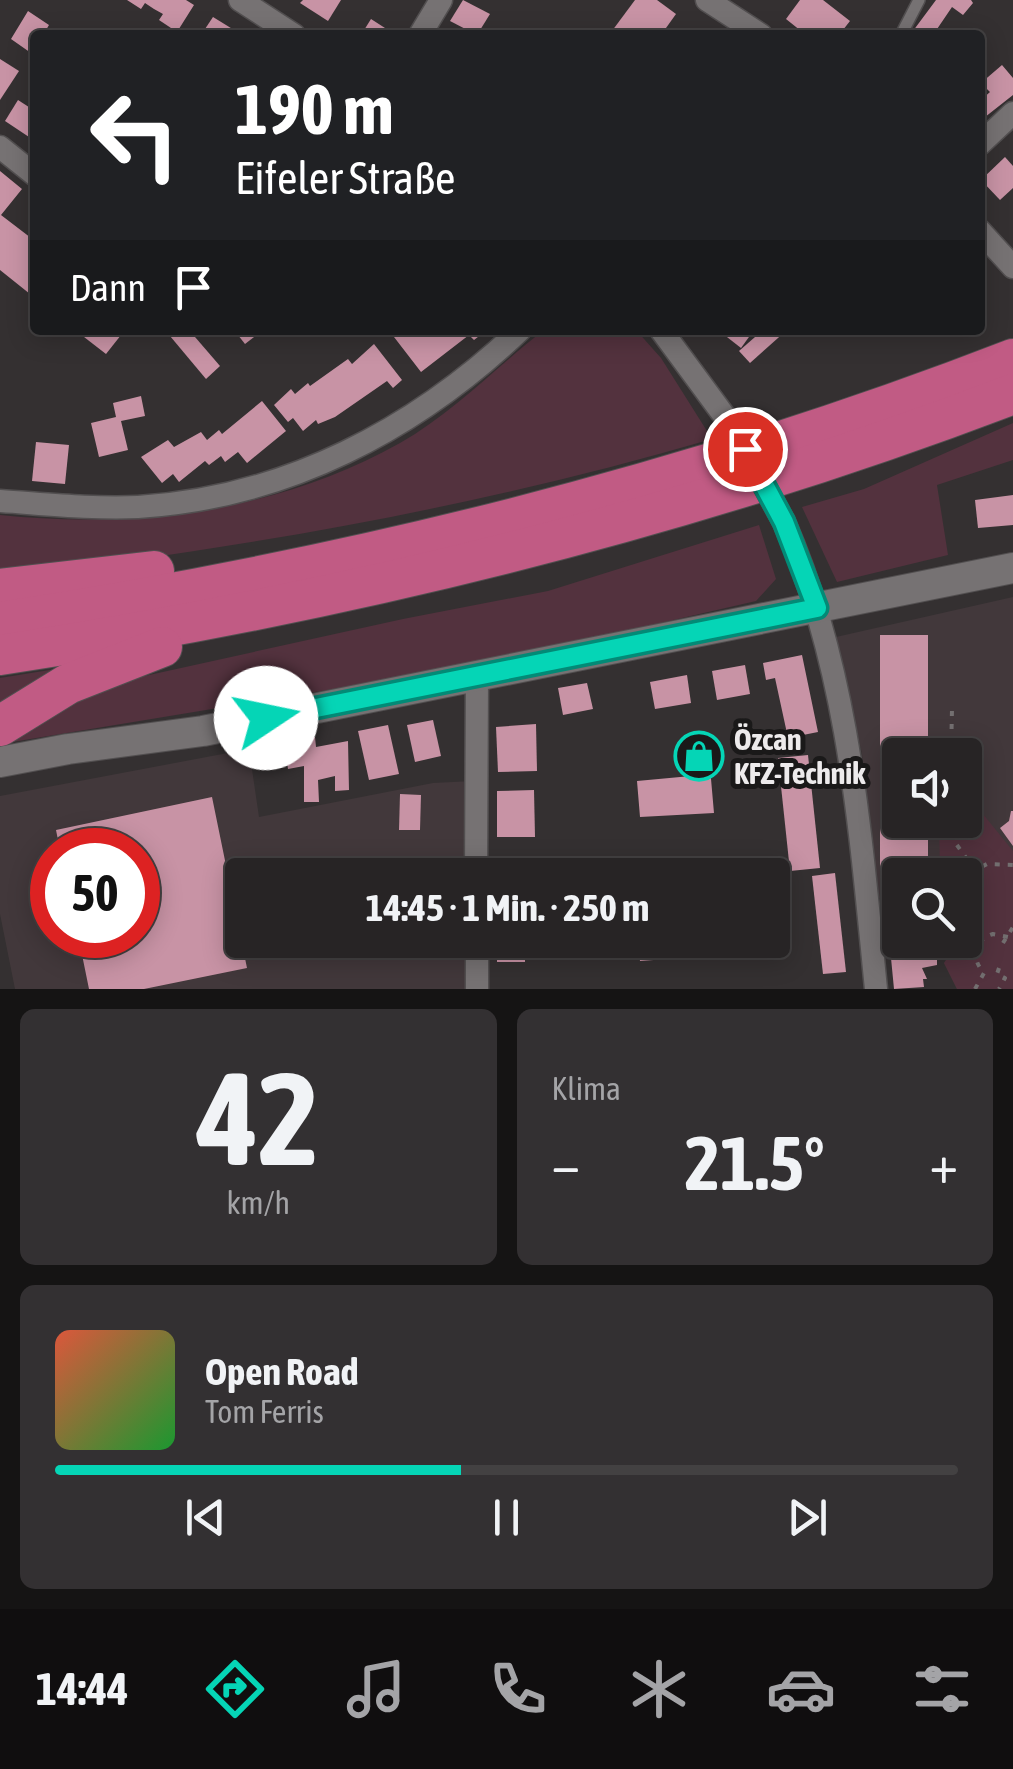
<!DOCTYPE html>
<html lang="de">
<meta charset="utf-8">
<style>
body{margin:0;font-family:"Asap Condensed",sans-serif;background:#333032;color:#f1f3f6;height:100vh;display:flex;flex-direction:column;font-size:38px;white-space:nowrap}
*{box-sizing:border-box;margin:0}
p{font-size:32px;color:#a4a4a7}
.icon{flex:none;width:55px;height:55px;fill:none;stroke:currentColor;stroke-width:2;stroke-linecap:round;stroke-linejoin:round}
.map{position:relative;height:989px;overflow:hidden}
.details{display:flex;flex-direction:column;gap:20px;padding:20px;background:#151414;flex:1}
.details>*{flex:none}
.banner{position:absolute;left:30px;top:30px;width:955px;height:305px;border-radius:10px;box-shadow:0 5px 25px #0003,0 0 0 2px #434142;background:#202124;color:#fff;overflow:hidden}
.controls{position:absolute;left:882px;top:738px;display:grid;gap:20px}
.controls a{display:grid;place-items:center;width:100px;height:100px;border-radius:10px;background:#272425;box-shadow:0 5px 25px #0003,0 0 0 2px #434142;font-size:50px}
.speed{position:absolute;left:30px;top:828px;display:flex;gap:20px;font-size:50px;font-weight:700;text-align:center}
.speed>*{display:grid;place-content:center;width:130px;height:130px;border-radius:50%;background:#272425;box-shadow:0 5px 25px #0003,0 0 0 2px #434142;line-height:1}
.speed .limit{border:15px solid #d22;background:#fff;color:#111}
.pin{position:absolute;display:grid;place-items:center;width:85px;height:85px;color:#fff;margin:-42px;border:5px solid #fff;border-radius:50%;box-shadow:0 2px 10px #0007}
.me{position:absolute;width:110px;margin:-55px;rotate:79deg;stroke-linejoin:round;filter:drop-shadow(0 0 8px #0008)}
.turn{display:flex;align-items:center;gap:35px;height:210px;padding:0 40px;font-size:45px}
.turn .icon{width:130px;height:130px;stroke-width:2.5}
.turn b{display:block;font-size:70px;line-height:85px}
.then{display:flex;align-items:center;height:95px;padding:0 40px;background:#0003;gap:20px;font-size:38px}
.big{font-size:75px;font-weight:700;line-height:1.1}
.details .card{flex:1;display:flex;flex-direction:column;justify-content:center;gap:15px;min-width:0;padding:0 35px;border-radius:15px;background:#333032}
.details .dial{align-items:center;gap:0}
.dial b{font-size:130px;line-height:1}
.song{display:flex;align-items:center;gap:30px}
.cover{width:120px;height:120px;border-radius:15px;background:linear-gradient(135deg,hsl(10 70% 55%),hsl(130 70% 35%))}
.played{height:10px;border-radius:5px;background:linear-gradient(90deg,#05d5b6 45%,#434142 45%)}
.keys{display:flex;justify-content:space-around;direction:ltr}
.heat{display:flex;justify-content:space-between;align-items:center;font-size:55px;direction:ltr}
.details .tiles{flex:1;display:grid;gap:20px;grid-template-columns:1fr 1fr}
.card:last-child{grid-column:span 2}
.trip{position:absolute;left:225px;top:858px;width:565px;height:100px;border-radius:10px;background:#272425;box-shadow:0 5px 25px #0003,0 0 0 2px #434142;font-weight:700;line-height:100px;text-align:center}
.tabs{display:flex;height:160px;justify-content:space-around;align-items:center;background:#100e0f;color:#a4a4a7}
.tabs .icon{width:70px;height:70px}
.tabs .current{color:#05d5b6}
.tabs b{font-size:45px;color:#f1f3f6}
.map>svg:first-child{display:block}
</style>
<div class="map">
<svg width="1013" height="989" viewBox="0 0 1013 989">
<rect width="100%" height="100%" fill="#343031"/>
<!-- built -->
<g fill="#42383b" fill-rule="evenodd">
<path d="M1013 597V989H957L944 963 955 947 946 940H965V875H900V911L875 895 862 754 836 637ZM900 755H965V820H900Z"/>
<path d="M249 749 259 817 433 783 473 781V875H242V940H473L474 989H15L0 914V796ZM52 850H138V935H52Z"/>
</g>
<!-- green -->
<g fill="#53323e">
<path d="M544 330H636L661 358 712 439C475 508 246 548 0 577V515C135 529 280 511 400 443 454 412 496 367 544 330Z"/>
<polygon points="1013,423 1013,460 937,485 948,555 837,582 802,507 864,489"/>
<polygon points="759,525 776,579 756,601 473,666 0,744 75,699 131,679 403,619 548,591"/>
<polygon points="93,663 0,716 0,678"/>
<polygon points="965,792 1013,851 1013,989 957,989 944,963 955,947 953,940 965,940 965,875 940,875 939,820 965,820"/>
</g>
<!-- building -->
<g fill="#c893a5">
<polygon points="127,0 186,0 194,5 177,32 159,20 163,14 154,9 145,3 141,9"/>
<polygon points="303,0 341,0 328,21 300,3"/>
<polygon points="463,0 490,14 477,35 450,21"/>
<polygon points="635,0 657,0 676,14 661,35 609,35"/>
<polygon points="800,0 823,0 850,21 839,35 806,35 786,19"/>
<polygon points="936,0 971,0 973,3 963,15 952,7 933,35 910,35"/>
<polygon points="28,11 49,25 43,35 35,35 31,53 11,39"/>
<polygon points="213,17 226,25 242,35 201,35"/>
<polygon points="371,19 385,28 397,35 361,35"/>
<polygon points="0,59 19,71 0,100"/>
<polygon points="1002,65 1013,78 1013,95 980,121 980,101 990,92 981,83"/>
<polygon points="18,100 35,111 32,139 5,121"/>
<polygon points="1005,157 1013,166 1013,188 1000,200 981,180"/>
<polygon points="0,171 22,189 1,215 35,241 35,298 0,270"/>
<polygon points="75,330 125,330 106,354"/>
<polygon points="176,330 189,330 220,366 206,379 170,336"/>
<polygon points="234,330 263,330 245,344"/>
<polygon points="403,330 487,330 474,340 469,335 421,372 394,337"/>
<polygon points="718,330 754,330 741,348"/>
<polygon points="763,330 787,330 750,363 739,351"/>
<polygon points="374,344 402,380 393,388 387,381 335,417 318,424 316,420 303,431 293,418 288,422 274,405 291,389 295,394 308,383 310,386 348,359 352,364"/>
<polygon points="141,396 145,416 121,421 128,450 99,457 91,423 116,417 113,403"/>
<polygon points="262,401 286,431 247,463 238,452 225,462 221,456 209,465 205,461 179,482 173,474 162,483 141,457 168,440 174,447 201,432 207,440 219,430 222,434"/>
<polygon points="36,442 69,445 65,484 32,481"/>
<polygon points="1013,495 1013,525 978,528 975,500"/>
<polygon points="880,635 928,635 928,755 900,755 900,820 928,820 928,875 900,875 900,889 880,889"/>
<polygon points="802,655 818,732 788,738 775,678 766,680 763,663"/>
<polygon points="745,665 750,694 717,700 712,671"/>
<polygon points="687,675 691,703 655,709 650,682"/>
<polygon points="587,683 593,709 563,715 558,688"/>
<polygon points="433,720 441,756 415,762 407,725"/>
<polygon points="536,724 537,771 498,772 496,727"/>
<polygon points="388,725 399,774 369,780 358,731"/>
<polygon points="707,733 714,813 640,817 637,781 691,776 687,736"/>
<polygon points="315,737 316,747 348,741 349,790 335,791 335,776 318,780 319,802 304,802 304,766 288,769 284,742"/>
<polygon points="808,755 820,868 790,871 778,758"/>
<polygon points="534,790 535,837 497,837 497,791"/>
<polygon points="400,794 421,795 420,830 399,830"/>
<polygon points="212,797 247,968 144,989 89,989 78,935 138,935 138,850 60,850 56,830"/>
<polygon points="1011,811 1013,811 1013,846 1000,828 1009,821"/>
<polygon points="499,857 529,858 529,875 499,875"/>
<polygon points="725,858 727,875 704,875 702,859"/>
<polygon points="835,873 846,972 823,974 812,876"/>
<polygon points="900,920 900,940 922,942 890,946 887,922"/>
<rect x="497" y="940" width="28" height="22"/>
<polygon points="638,940 734,940 735,954 640,961"/>
<polygon points="929,953 937,959 937,965 922,968 927,979 923,979 924,987 894,989 891,958"/>
</g>
<g fill="none" stroke-linecap="round" stroke-linejoin="round">
<!-- lane casing -->
<g stroke="#524f50" stroke-width="14">
<polyline id="lane" points="901,35 919,0"/>
</g>
<!-- street casing -->
<g stroke="#524f50" stroke-width="25">
<g id="street">
<polyline points="240,0 294,35"/>
<polyline points="707,0 761,35"/>
<polyline points="420,35 441,0"/>
<polyline points="980,144 1013,113"/>
<polyline points="0,147 35,175"/>
<polyline points="980,231 1013,267"/>
<polyline points="661,330 731,425"/>
<path d="M0 501C46 504 92 509 138 507 285 498 415 430 520 330"/>
<path d="M784 522C849 670 860 830 876 989"/>
<polyline points="476,875 477,677"/>
<polyline points="477,940 477,989"/>
</g>
</g>
<!-- secondary casing -->
<g stroke="#524f50" stroke-width="32">
<polyline id="secondary" points="0,762 68,749 203,731 1013,568"/>
</g>
<!-- highway casing -->
<g stroke="#524f50" stroke-width="42">
<g id="highway">
<polyline points="0,589 154,571"/>
<path d="M0 622C346 569 686 486 1013 359"/>
<path d="M0 655C346 602 686 519 1013 394"/>
<polyline points="0,726 68,684 162,647"/>
</g>
</g>
<!-- path -->
<g stroke="#736f70" stroke-width="4" stroke-dasharray="5 8" stroke-linecap="butt">
<polyline points="951,755 952,709"/>
<polyline points="953,820 954,841 975,870 987,864 1013,865"/>
<polyline points="1003,943 1013,927"/>
<polyline points="999,968 997,974 1005,978 999,989"/>
<path d="M975 989 984 973C971 959 973 940 993 934L1008 937"/>
</g>
<!-- lane -->
<use href="#lane" stroke="#767273" stroke-width="11"/>
<!-- street -->
<use href="#street" stroke="#767273" stroke-width="22"/>
<!-- secondary -->
<use href="#secondary" stroke="#767273" stroke-width="30"/>
<!-- highway -->
<use href="#highway" stroke="#c15b84" stroke-width="40"/>
<!-- street-bridge casing -->
<g stroke="#524f50" stroke-width="25" stroke-linecap="butt">
<polyline id="street-bridge" points="731,425 784,522"/>
</g>
<!-- street-bridge -->
<use href="#street-bridge" stroke="#767273" stroke-width="22"/>
</g>
<g fill="none" stroke-linecap="round" stroke-linejoin="round">
<!-- route casing -->
<g stroke="#038a76" stroke-width="25">
<polyline id="route" points="266,718 817,608 784,522 745,449"/>
</g>
<!-- route -->
<use href="#route" stroke="#05d5b6" stroke-width="18"/>
</g>
<!-- icons -->
<defs>
<g id="shop-ring" transform="scale(2.5)"><circle r="9.5" fill="#1a1919" stroke="#05d5b6" stroke-width="1.5"/><path d="M-5-2.5h2.3a2.7 3.5 0 0 1 5.4 0H5L5.5 6h-11ZM-1.5-2.5h3a1.5 2.3 0 0 0-3 0Z" fill="#05d5b6"/></g>
</defs>
<g fill-rule="evenodd">
<use href="#shop-ring" x="699" y="756"/>
</g>
<g text-anchor="middle" dominant-baseline="central" stroke-width="10" stroke-linejoin="round" paint-order="stroke">
<!-- poi labels -->
<g font-size="30" font-weight="bold" fill="#edebec" stroke="#1a1919" text-anchor="start">
<text x="734" y="739">Özcan<tspan x="734" dy="34">KFZ-Technik</tspan></text>
</g>
</g>
</svg>
<div class="controls">
<a><svg class="icon" aria-label="sound" viewBox="0 0 24 24"><path d="M4 9h4l5-4v14l-5-4H4zM17 9q2 3 0 6"/></svg></a>
<a><svg class="icon" aria-label="search" viewBox="0 0 24 24"><circle cx="10" cy="10" r="6"/><path d="M15 15l6 6"/></svg></a>
</div>
<div class="speed"><div class="limit">50</div></div>
<div class="pin" style="left:745px;top:449px;background:#d93025"><svg class="icon" aria-label="arrive" viewBox="0 0 24 24"><path d="M6 21V4h12l-3 4 3 4H6"/></svg></div>
<svg class="me" style="left:266px;top:718px" viewBox="-20 -20 40 40"><circle r="19" fill="#fff"/><path d="M0-13L10 11 0 6-10 11z" fill="#05d5b6"/></svg>
<div class="trip">14:45 · 1 Min. · 250 m</div>
<div class="banner">
<div class="turn"><svg class="icon" aria-label="left" viewBox="0 0 24 24"><path d="M17 20v-9H6M10 6l-5 5 5 5"/></svg><div><b>190 m</b>Eifeler Straße</div></div>
<div class="then">Dann<svg class="icon" aria-label="arrive" viewBox="0 0 24 24"><path d="M6 21V4h12l-3 4 3 4H6"/></svg></div>
</div>
</div>
<section class="details">
<div class="tiles">
<div class="card dial"><b>42</b><p>km/h</p></div>
<div class="card"><p>Klima</p>
<div class="heat"><a>−</a><b class="big">21.5°</b><a>+</a></div>
</div>
<div class="card">
<div class="song"><i class="cover"></i><div><b>Open Road</b><p>Tom Ferris</p></div></div>
<div class="played"></div>
<div class="keys"><svg class="icon" aria-label="previous" viewBox="0 0 24 24"><path d="M18 5L8 12l10 7zM5 5v14"/></svg><svg class="icon" aria-label="pause" viewBox="0 0 24 24"><path d="M8 5v14M16 5v14"/></svg><svg class="icon" aria-label="next" viewBox="0 0 24 24"><path d="M6 5l10 7-10 7zM19 5v14"/></svg></div>
</div>
</div>
</section>
<nav class="tabs">
<b>14:44</b>
<svg class="icon current" aria-label="directions" viewBox="0 0 24 24"><path d="M12 3l9 9-9 9-9-9zM9 14v-3h6M13 9l2 2-2 2"/></svg>
<svg class="icon" aria-label="music" viewBox="0 0 24 24"><path d="M9 18V5l10-2v13"/><circle cx="6" cy="18" r="3"/><circle cx="16" cy="16" r="3"/></svg>
<svg class="icon" aria-label="phone" viewBox="0 0 24 24"><path d="M5 4h4l2 5-3 2q2 4 5 5l2-3 5 2v4C11 20 4 13 5 4z"/></svg>
<svg class="icon" aria-label="climate" viewBox="0 0 24 24"><path d="M12 3v18M4 7l16 10M4 17L20 7"/></svg>
<svg class="icon" aria-label="car" viewBox="0 0 24 24"><path d="M5 17H2v-5l4-1 3-4h7l3 4 3 1v5h-3M9 17h6M6 11h13"/><circle cx="7" cy="17" r="2"/><circle cx="17" cy="17" r="2"/></svg>
<svg class="icon" aria-label="filters" viewBox="0 0 24 24"><path d="M4 7h16M4 17h16"/><circle cx="9" cy="7" r="2"/><circle cx="15" cy="17" r="2"/></svg>
</nav>
